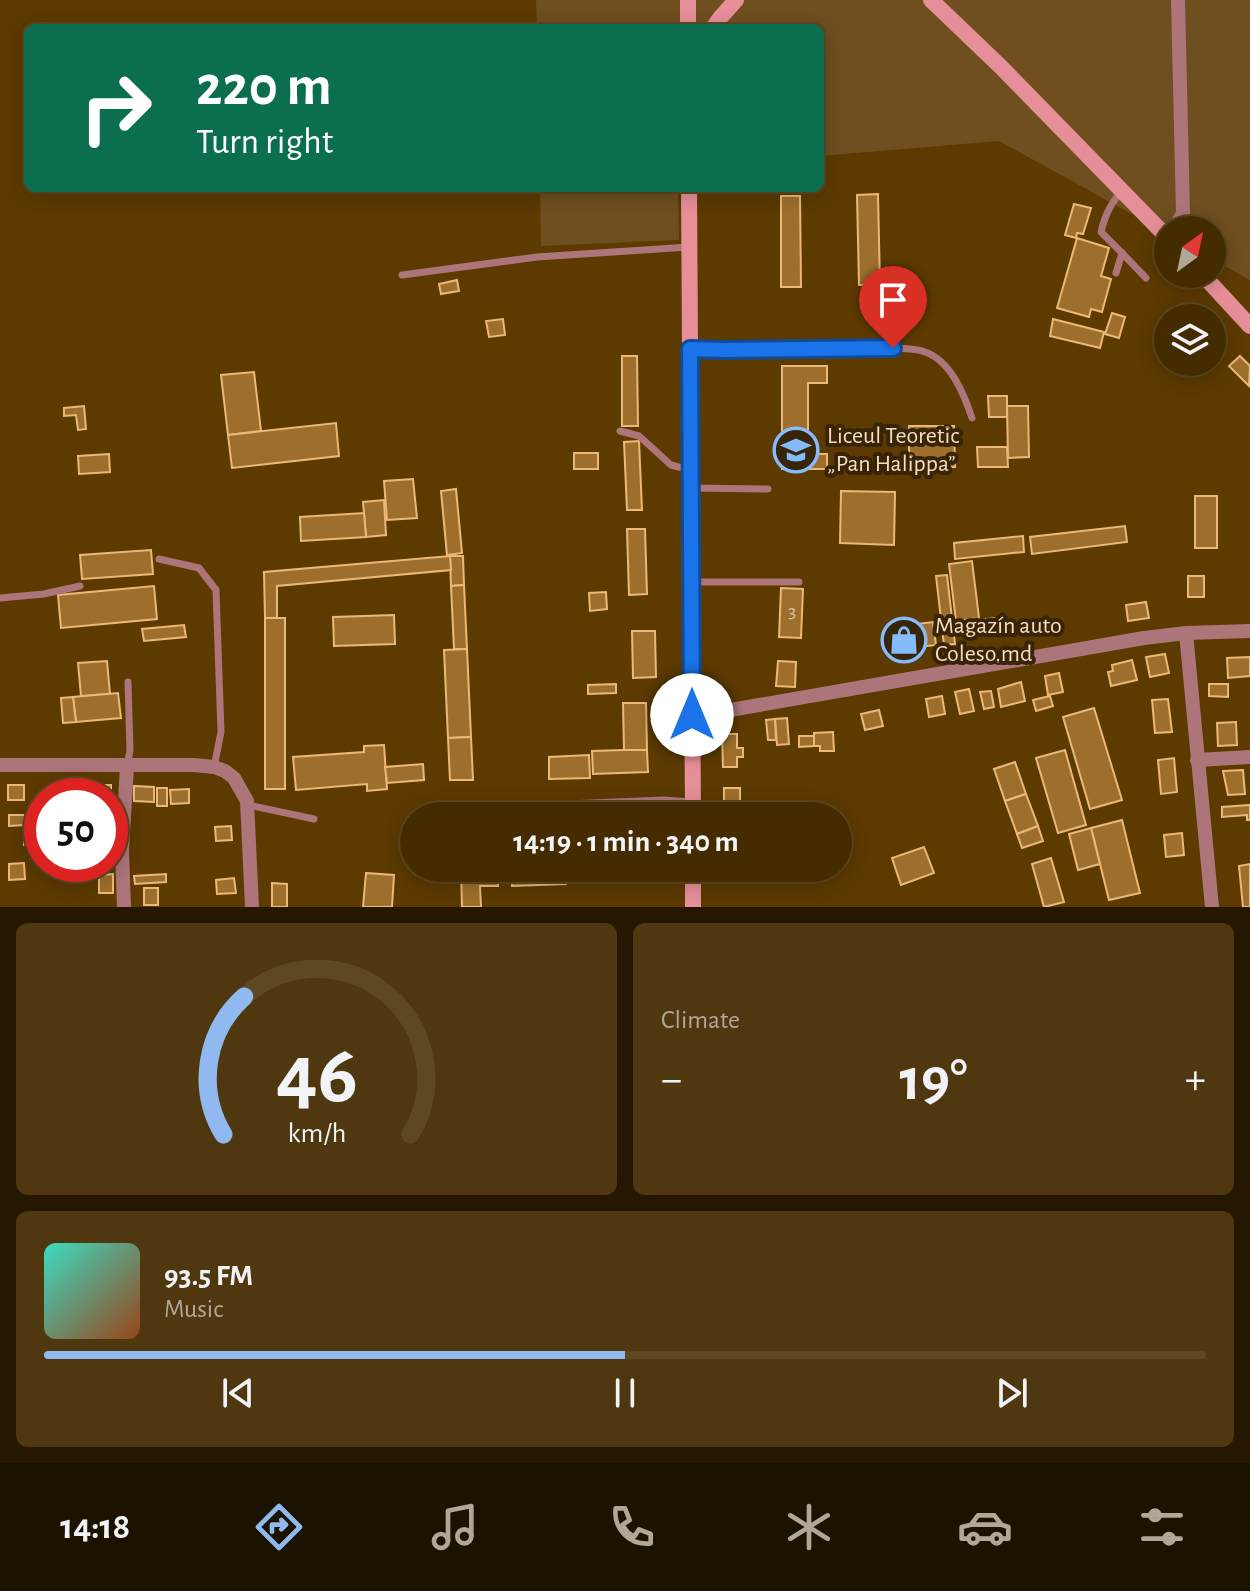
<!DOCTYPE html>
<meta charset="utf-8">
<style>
body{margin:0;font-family:"Alegreya Sans",sans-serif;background:#4f380f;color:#f1f3f6;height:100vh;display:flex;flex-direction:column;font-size:30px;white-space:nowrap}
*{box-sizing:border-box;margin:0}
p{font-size:26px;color:#b0a799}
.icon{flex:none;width:44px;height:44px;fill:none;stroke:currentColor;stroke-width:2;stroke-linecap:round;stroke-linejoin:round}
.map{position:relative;height:907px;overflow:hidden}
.sheet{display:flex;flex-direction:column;gap:16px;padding:16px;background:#261800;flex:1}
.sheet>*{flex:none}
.hud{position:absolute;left:24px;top:24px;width:800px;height:168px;border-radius:12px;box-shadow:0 4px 20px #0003,0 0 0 2px #5d4822;background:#0b6e4f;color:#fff;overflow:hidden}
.needle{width:52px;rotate:33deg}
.fabs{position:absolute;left:1154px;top:216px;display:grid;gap:16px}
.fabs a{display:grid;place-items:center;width:72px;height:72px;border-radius:50%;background:#452c00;box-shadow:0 4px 20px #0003,0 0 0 2px #5d4822;font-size:40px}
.speed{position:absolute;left:24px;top:778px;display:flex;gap:16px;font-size:40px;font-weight:700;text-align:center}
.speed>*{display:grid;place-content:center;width:104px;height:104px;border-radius:50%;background:#452c00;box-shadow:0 4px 20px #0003,0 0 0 2px #5d4822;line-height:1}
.speed .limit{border:12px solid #d22;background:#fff;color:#111}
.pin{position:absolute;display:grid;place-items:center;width:68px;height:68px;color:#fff;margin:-82px -34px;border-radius:50% 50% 50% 0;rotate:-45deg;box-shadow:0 0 8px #0007}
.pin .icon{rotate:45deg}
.me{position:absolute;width:88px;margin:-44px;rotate:0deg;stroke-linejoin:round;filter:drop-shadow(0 0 6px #0008)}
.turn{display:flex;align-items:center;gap:28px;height:168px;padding:0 40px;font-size:36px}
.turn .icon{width:104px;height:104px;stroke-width:2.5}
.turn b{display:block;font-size:56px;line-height:68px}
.big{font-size:60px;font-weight:700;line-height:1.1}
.sheet .card{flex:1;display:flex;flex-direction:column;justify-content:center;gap:12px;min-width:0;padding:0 28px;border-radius:12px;background:#4f380f}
.sheet .dial{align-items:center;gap:0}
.dial svg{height:208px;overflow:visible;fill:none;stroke:#5d4822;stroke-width:7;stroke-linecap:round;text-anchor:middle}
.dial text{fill:#f1f3f6;stroke:none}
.song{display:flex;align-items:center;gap:24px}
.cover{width:96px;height:96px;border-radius:12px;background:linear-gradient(135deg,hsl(170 70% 55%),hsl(20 70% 35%))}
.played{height:8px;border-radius:4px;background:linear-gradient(90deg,#90b9f0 50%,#5d4822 50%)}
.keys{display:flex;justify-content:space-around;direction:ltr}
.heat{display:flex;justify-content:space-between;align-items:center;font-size:44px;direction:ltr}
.sheet .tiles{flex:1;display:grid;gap:16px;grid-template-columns:1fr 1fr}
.card:last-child{grid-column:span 2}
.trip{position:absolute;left:400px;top:802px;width:452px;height:80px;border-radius:40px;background:#452c00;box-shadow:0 4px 20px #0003,0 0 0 2px #5d4822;font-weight:700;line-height:80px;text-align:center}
.tabs{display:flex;height:128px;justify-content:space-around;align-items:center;background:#1c1200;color:#b0a799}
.tabs .icon{width:56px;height:56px}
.tabs .selected{color:#90b9f0}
.tabs b{font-size:36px;color:#f1f3f6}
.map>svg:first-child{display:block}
</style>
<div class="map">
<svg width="1250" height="907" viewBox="0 0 1250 907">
<rect width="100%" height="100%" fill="#5c3a00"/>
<!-- green -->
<g fill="#6f4e20">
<polygon points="536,0 1250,0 1250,280 1212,259 1212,230 1168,230 1168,234 999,141 820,156 820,28 537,28"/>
<polygon points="540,188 678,188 679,240 541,246"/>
</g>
<!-- building -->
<g fill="#9e6f2c" stroke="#ebb977" stroke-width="2">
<polygon points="878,194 880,285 859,285 857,195"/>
<polygon points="781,196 800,196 801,287 781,287"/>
<polygon points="1074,204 1091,208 1083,234 1077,233 1076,238 1065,235"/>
<polygon points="1077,238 1109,248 1101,276 1111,279 1102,312 1091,309 1089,317 1057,308"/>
<polygon points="457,280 459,291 441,294 439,284"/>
<polygon points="1112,313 1125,317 1119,338 1105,334"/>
<polygon points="503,319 505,335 489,337 486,321"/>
<polygon points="1053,319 1104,332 1100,348 1050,336"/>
<polygon points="622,356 637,356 638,426 622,426"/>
<polygon points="1240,356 1250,366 1249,386 1229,366"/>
<polygon points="782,366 827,366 827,383 808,383 808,454 827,454 827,469 782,469"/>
<polygon points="254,372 261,431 228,435 221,375"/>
<polygon points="988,396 1007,396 1007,417 989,417"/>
<polygon points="84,406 86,429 78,430 76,415 64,416 64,408"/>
<polygon points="1007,406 1028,406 1029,457 1008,458"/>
<polygon points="336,423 339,456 232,468 228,435"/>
<polygon points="909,426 954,426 955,467 909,467"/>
<polygon points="639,441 642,510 627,510 624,442"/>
<polygon points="977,447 1007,447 1008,467 978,467"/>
<rect x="574" y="453" width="24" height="16"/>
<polygon points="109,454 110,472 79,474 78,456"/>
<polygon points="413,479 417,518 387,520 384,481"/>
<polygon points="456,489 462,553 447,555 441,491"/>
<polygon points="841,491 895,492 894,545 840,543"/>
<rect x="1195" y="496" width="22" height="52"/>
<polygon points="384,500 386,535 366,537 363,502"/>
<polygon points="364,513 366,537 301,541 300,517"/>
<polygon points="1125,526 1127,542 1032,554 1030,537"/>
<polygon points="627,529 645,529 647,594 629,595"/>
<polygon points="1023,536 1024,552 955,559 954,543"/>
<polygon points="151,550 153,574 82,579 80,555"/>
<polygon points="450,556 463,556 464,585 451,586"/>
<polygon points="450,556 451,570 277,586 277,618 265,618 264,572"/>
<polygon points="972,561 979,618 956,621 949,564"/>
<polygon points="947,575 955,644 944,645 936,576"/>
<rect x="1188" y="576" width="16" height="21"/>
<polygon points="464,585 467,649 454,649 451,586"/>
<polygon points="154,586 157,619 61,628 58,595"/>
<polygon points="781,588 803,589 801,638 779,637"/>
<polygon points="606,592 607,609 590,611 589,593"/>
<polygon points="1146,602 1149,618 1128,621 1126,605"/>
<polygon points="394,615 395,644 334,646 333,617"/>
<rect x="265" y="618" width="20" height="171"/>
<polygon points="996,618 998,633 969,637 967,621"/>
<polygon points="933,622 936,645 920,647 916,624"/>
<polygon points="184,625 186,637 144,641 142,629"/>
<polygon points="907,626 908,647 892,648 891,627"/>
<polygon points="632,631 655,631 656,677 633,678"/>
<polygon points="467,649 471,737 448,738 444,650"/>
<polygon points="1165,654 1169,673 1150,677 1146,657"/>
<polygon points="1250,657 1250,676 1228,678 1227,658"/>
<polygon points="1132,660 1137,680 1111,686 1108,672 1113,671 1112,665"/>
<polygon points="107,661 110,694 81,696 78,663"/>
<polygon points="778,661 796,662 795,687 776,686"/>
<polygon points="1059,673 1063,692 1048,695 1045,676"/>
<polygon points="1021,682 1025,701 1001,707 998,689"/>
<polygon points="616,684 616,693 588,694 588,685"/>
<polygon points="1209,684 1228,684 1228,697 1209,696"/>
<polygon points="969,689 974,711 960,714 955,692"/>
<polygon points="991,691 994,707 984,709 980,692"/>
<polygon points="118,693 121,718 76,722 73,697"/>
<polygon points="942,696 945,714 929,717 926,699"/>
<polygon points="1050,696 1053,706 1036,711 1033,700"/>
<polygon points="73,697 76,722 63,723 61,698"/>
<polygon points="1168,699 1172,732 1155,733 1152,700"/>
<polygon points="623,703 646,703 647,750 624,750"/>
<polygon points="1094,708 1122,800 1090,809 1063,717"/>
<polygon points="879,710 883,726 865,730 861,714"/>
<polygon points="787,718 789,744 777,745 775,719"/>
<polygon points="775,719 776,740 768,740 766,720"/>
<polygon points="1236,722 1237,745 1218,746 1217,723"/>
<polygon points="833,732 834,751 820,751 820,746 814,746 814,733"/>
<polygon points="722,734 737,734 737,748 743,748 743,757 737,757 737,767 723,767"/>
<polygon points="799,736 814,736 814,746 799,747"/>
<polygon points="471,737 473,780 450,780 448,738"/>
<polygon points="384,745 387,789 367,791 367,784 296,790 293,757 364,752 364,746"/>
<polygon points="624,750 647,750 648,772 593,774 592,751"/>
<polygon points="1065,750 1086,825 1058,833 1036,758"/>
<polygon points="589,755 590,778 549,779 549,757"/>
<polygon points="1174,758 1177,792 1161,794 1158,760"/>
<polygon points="1015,762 1026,794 1005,801 994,769"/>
<polygon points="423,764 424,780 387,783 385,767"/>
<polygon points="1243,770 1245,794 1228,795 1223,771"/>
<rect x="8" y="785" width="16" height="15"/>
<polygon points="97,785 111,785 111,805 110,805 110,796 97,796"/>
<polygon points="134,786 154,787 154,802 134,801"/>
<rect x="157" y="788" width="10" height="18"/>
<rect x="724" y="788" width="16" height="23"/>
<polygon points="189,789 189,803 171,804 170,790"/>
<polygon points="1026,794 1038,826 1017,834 1005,801"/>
<polygon points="1250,805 1250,820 1247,820 1247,815 1222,817 1222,807"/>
<polygon points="9,815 25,815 25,825 9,826"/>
<polygon points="1122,820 1140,893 1109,900 1091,828"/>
<polygon points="231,826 232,840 216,841 215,827"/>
<polygon points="1038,826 1043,841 1022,848 1017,834"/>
<polygon points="42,828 42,845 24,845 24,829"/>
<polygon points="1091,828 1100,864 1078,870 1069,834"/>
<polygon points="1182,833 1184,855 1166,857 1164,835"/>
<polygon points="924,847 934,873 901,885 892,858"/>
<polygon points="1051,858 1064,902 1044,907 1032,864"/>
<polygon points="24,863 25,879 9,880 9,864"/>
<polygon points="1250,864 1250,907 1243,907 1239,866"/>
<polygon points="461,868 497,868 498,886 480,886 481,907 462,907"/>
<polygon points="511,868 565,868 566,884 512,886"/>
<polygon points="366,873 394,875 392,907 363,907"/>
<polygon points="113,874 113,893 99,893 99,875"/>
<polygon points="166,874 166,882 135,884 134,876"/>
<polygon points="234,878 236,893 217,894 216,880"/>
<polygon points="272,883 287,884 287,907 272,907"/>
<rect x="144" y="888" width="14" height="17"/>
</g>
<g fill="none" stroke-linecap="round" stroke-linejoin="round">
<!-- service -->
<g stroke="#ac757a" stroke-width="7">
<polyline points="1122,253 1146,278"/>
<path d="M1116 273 1122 253 1101 232C1105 216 1110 204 1122 191"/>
<polyline points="402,275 537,257 689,247"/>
<path d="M692 349 724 350 893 348C903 349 915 348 925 352 951 361 964 394 972 418"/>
<polyline points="620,431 639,436 671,465 690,470"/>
<polyline points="691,488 768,489"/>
<polyline points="159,559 199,568 216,590 221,732 214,767"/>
<polyline points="693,582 799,582"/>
<polyline points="0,598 44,594 80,586"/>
<polyline points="127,766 130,751 128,682"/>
<polyline points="248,805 314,819"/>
<polyline points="519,806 663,800 693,802"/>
</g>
<!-- minor -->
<g stroke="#ac757a" stroke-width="14">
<polyline points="1174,230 1183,213 1178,0"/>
<polyline points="1186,633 1212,907"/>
<polyline points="692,715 719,712 1144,638 1186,633 1250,631"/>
<polyline points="1197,760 1250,757"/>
<polyline points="0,765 194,765 214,767 225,771 234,778 247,801 252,907"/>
<polyline points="124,907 122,851 127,766"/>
</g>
<!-- secondary -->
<g stroke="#e68f99" stroke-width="16">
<polyline points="931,0 1001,67 1168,238"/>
<polyline points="688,28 688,0"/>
<polyline points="713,28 720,18 736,0"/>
<polyline points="689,188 693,816"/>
<polyline points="1202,274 1250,326"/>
<polyline points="693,868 693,907"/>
</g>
</g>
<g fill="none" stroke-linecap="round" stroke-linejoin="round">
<!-- route casing -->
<g stroke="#114b97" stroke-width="20">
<polyline id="route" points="692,715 690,349 724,350 893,348"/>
</g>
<!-- route -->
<use href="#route" stroke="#1a73e8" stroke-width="14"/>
</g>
<!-- icons -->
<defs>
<g id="school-ring" transform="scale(2.3)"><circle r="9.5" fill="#382408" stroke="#85bbfb" stroke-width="1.5"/><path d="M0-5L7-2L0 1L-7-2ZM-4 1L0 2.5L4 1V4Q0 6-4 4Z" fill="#85bbfb"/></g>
<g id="shop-ring" transform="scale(2.3)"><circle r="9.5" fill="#382408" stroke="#85bbfb" stroke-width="1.5"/><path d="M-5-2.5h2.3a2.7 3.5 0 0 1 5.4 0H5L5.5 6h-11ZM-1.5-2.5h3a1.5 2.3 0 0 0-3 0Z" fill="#85bbfb"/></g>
</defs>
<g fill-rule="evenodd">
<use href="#school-ring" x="796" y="450"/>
<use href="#shop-ring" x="904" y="640"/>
</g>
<g text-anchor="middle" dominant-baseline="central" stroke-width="8" stroke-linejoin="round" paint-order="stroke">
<!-- number labels -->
<g font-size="20" fill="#e2c29a">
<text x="792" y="611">3</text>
</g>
<!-- poi labels -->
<g font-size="24" fill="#f8debe" stroke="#382408" text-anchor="start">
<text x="827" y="436">Liceul Teoretic<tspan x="827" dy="28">„Pan Halippa”</tspan></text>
<text x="935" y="626">Magazín auto<tspan x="935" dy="28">Coleso.md</tspan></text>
</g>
</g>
</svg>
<div class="fabs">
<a><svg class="needle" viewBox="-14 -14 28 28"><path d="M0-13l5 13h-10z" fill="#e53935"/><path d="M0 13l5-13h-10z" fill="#b0a799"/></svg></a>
<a><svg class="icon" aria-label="layers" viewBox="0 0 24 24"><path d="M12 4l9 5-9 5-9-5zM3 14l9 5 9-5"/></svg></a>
</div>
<div class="speed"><div class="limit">50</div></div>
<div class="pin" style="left:893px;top:348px;background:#d93025"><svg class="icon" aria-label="arrive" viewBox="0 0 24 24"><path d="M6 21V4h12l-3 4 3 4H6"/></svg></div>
<svg class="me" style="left:692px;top:715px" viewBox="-20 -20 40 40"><circle r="19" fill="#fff"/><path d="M0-13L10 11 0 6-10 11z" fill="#1a73e8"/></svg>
<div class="trip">14:19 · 1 min · 340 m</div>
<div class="hud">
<div class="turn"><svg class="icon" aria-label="right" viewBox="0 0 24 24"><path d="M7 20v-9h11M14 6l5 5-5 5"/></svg><div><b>220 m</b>Turn right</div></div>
</div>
</div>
<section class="sheet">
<div class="tiles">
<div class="card dial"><svg viewBox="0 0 100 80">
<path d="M14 69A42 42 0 1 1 86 69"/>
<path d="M14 69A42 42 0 0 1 22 16" stroke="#90b9f0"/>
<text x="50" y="56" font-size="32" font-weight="700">46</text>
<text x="50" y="72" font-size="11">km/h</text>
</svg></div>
<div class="card"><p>Climate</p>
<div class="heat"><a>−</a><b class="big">19°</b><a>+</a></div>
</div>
<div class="card">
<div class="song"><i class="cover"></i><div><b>93.5 FM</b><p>Music</p></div></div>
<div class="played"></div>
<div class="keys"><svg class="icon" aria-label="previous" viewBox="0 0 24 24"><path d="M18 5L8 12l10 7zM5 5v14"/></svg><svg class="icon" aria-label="pause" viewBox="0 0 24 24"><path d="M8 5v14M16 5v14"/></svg><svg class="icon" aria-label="next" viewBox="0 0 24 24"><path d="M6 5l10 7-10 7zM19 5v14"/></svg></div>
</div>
</div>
</section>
<nav class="tabs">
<b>14:18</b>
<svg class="icon selected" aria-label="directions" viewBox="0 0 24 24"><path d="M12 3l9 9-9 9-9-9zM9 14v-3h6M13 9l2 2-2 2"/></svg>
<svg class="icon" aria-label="music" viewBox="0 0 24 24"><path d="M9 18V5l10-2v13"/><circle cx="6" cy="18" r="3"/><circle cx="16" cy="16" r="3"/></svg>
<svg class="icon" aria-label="phone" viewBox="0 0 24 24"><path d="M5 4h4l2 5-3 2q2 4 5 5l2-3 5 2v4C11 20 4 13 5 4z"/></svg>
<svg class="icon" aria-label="climate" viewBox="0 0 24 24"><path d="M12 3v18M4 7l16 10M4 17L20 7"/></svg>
<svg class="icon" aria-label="car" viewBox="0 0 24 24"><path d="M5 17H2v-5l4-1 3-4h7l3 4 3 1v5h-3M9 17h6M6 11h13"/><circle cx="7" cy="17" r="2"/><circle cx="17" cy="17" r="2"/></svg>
<svg class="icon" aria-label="filters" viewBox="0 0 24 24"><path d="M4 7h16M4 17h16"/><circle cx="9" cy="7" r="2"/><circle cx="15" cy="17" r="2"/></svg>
</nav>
